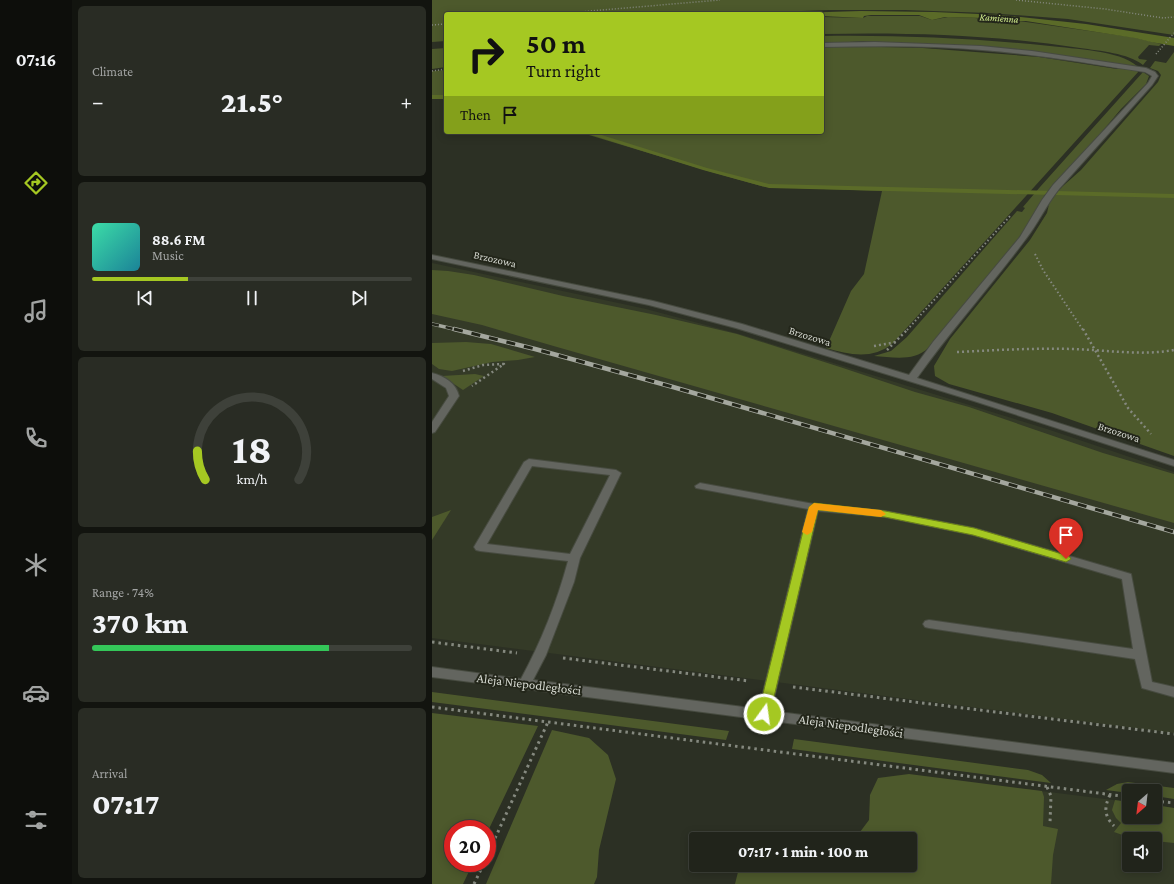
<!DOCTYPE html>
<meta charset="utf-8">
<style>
body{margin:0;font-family:"Crimson Pro",serif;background:#292c24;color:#f1f3f6;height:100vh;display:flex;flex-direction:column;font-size:15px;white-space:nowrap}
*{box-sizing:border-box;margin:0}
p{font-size:13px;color:#a2a4a3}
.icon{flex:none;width:22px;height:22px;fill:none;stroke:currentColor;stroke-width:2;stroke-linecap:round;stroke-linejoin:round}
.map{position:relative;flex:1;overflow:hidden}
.details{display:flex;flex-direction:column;gap:6px;padding:6px;background:#12140f;width:360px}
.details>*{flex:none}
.top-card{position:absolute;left:12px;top:12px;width:380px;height:122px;border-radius:4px;box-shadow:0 2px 10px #0003,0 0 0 1px #3e413a;background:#a5c822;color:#111;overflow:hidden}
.needle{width:26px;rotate:208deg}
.controls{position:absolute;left:690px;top:784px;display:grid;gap:8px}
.controls a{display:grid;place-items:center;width:40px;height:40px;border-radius:4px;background:#21241b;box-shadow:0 2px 10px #0003,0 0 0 1px #3e413a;font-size:20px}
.speed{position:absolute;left:12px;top:820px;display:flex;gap:8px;font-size:20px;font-weight:700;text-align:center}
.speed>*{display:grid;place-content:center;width:52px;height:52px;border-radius:50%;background:#21241b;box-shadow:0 2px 10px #0003,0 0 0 1px #3e413a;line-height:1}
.speed .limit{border:6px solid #d22;background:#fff;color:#111}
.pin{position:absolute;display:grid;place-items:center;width:34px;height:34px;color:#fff;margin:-41px -17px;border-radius:50% 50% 50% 0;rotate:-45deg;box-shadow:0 0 4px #0007}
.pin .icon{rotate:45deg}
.me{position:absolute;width:44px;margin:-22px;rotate:14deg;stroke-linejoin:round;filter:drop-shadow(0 0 3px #0008)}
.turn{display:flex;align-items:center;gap:14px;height:84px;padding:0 16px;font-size:18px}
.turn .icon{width:52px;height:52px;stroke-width:2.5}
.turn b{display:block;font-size:28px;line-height:34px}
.then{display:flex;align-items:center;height:38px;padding:0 16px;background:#0003;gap:8px;font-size:15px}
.big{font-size:30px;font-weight:800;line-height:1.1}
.details .card{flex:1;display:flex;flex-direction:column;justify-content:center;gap:6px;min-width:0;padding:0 14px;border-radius:6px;background:#292c24}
.details .dial{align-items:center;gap:0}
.dial svg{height:104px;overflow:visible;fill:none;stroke:#3e413a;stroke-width:7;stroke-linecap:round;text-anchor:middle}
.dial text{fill:#f1f3f6;stroke:none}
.song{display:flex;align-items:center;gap:12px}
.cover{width:48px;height:48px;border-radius:6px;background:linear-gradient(135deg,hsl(160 70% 55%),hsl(190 70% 35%))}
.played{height:4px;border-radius:2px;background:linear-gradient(90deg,#a5c822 30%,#3e413a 30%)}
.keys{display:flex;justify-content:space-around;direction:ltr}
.heat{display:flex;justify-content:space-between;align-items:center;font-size:22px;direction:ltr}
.charge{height:6px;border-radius:3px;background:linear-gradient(90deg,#34c759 74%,#3e413a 0)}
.trip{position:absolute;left:257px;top:832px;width:228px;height:40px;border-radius:4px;background:#21241b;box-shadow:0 2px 10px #0003,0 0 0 1px #3e413a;font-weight:800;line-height:40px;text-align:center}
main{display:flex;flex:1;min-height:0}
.menu{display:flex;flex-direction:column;width:72px;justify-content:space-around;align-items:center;background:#0d0e0b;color:#a2a4a3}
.menu .icon{width:28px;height:28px}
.menu .active{color:#a5c822}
.menu b{font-size:18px;color:#f1f3f6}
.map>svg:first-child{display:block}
</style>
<main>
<nav class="menu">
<b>07:16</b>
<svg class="icon active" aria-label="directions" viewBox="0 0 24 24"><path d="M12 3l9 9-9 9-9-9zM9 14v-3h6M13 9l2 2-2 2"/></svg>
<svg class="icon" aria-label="music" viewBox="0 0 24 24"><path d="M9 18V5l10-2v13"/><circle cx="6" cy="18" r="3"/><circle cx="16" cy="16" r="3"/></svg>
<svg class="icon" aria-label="phone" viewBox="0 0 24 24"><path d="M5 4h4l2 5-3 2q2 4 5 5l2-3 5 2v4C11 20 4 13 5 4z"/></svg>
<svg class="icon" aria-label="climate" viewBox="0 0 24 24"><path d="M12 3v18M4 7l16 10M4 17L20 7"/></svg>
<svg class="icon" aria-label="car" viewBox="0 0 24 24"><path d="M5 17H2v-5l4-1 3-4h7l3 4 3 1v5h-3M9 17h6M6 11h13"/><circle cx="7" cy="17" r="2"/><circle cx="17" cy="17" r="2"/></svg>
<svg class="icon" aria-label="filters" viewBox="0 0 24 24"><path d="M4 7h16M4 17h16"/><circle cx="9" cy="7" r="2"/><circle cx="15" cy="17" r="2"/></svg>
</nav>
<section class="details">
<div class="card"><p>Climate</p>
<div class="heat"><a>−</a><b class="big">21.5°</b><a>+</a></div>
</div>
<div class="card">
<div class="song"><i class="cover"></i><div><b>88.6 FM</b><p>Music</p></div></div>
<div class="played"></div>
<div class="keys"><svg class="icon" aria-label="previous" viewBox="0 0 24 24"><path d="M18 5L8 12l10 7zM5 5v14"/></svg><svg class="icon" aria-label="pause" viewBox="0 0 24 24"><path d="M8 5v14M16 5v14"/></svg><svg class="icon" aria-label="next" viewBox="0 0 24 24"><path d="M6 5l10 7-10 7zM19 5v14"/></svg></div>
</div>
<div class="card dial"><svg viewBox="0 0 100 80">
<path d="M14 69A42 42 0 1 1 86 69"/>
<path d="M14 69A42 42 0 0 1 8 47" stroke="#a5c822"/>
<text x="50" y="56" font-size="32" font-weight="700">18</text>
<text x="50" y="72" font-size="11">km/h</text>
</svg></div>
<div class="card"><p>Range · 74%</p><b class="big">370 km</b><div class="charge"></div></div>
<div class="card"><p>Arrival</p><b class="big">07:17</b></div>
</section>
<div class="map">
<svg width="742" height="884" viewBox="0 0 742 884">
<rect width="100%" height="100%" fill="#2c3024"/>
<!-- built -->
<g fill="#343a27" fill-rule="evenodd">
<polygon points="0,263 214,309 311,335 615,429 742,472 742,733 0,638"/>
<path d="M593 789 697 802V817H723V805L742 808V884H592ZM697 839H723V865H697Z"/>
</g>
<!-- green -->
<g fill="#4d592c">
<polygon points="0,0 742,0 742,35 636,19 556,13 473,10 397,10 289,14 14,14 14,41 0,42"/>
<path d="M435 16H488L500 20 516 17 543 18 573 22 581 21 594 22 700 37 729 44 727 46 717 45 706 57 707 59 715 60 711 65C696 53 668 51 648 48 563 35 476 32 390 34V17L431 18Z"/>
<path d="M390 36C466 35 542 38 618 46 642 49 687 50 705 66L689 65 606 52 566 48 431 41 390 44Z"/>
<path d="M409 46 491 48 607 57 685 69 687 67 707 71 461 343C441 360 418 355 394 348L419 291 432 274 450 191 333 187 276 171 147 132H390V47Z"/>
<polygon points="14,48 14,67 0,69 0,49"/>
<polygon points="742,52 742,456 620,413 517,384 503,376 502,366 518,339 598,240 615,213 618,200 631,186 649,170 726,82 729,75 726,71 718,68 723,61 734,63"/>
<polygon points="14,70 14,98 0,99 0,71"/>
<path d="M711 72 717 76 714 84 689 109 668 134 613 194 606 209 582 245 496 348C482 362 460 357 442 356L459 351 475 337 585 211 590 212 593 208 591 207 608 187Z"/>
<polygon points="0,270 16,271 42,275 131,296 224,315 305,334 411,368 483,392 537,407 671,453 742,474 742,523 125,347 50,325 0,314"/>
<polygon points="34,342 59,344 103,357 86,360 60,362 20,371 7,369 0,364 0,343"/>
<polygon points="43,374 52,376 31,390 10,376"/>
<polygon points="19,510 0,540 0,517"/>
<polygon points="0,692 297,731 294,740 0,702"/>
<polygon points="0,713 106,726 55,833 55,829 21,829 21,863 41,863 31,884 0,884"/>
<polygon points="120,730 157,738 176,755 184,779 167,850 165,877 162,884 54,884"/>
<polygon points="362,739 596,770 610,775 619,783 360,749"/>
<polygon points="477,774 610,791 612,797 611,826 626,829 621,855 619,884 303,884 307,868 312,865 478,865 478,839 412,839 425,836 437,820 438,795 446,778"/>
<polygon points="696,782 742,788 742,799 723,796 723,791 697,791 697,793 674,790 685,784"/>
<polygon points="683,800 697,802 697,817 723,817 723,805 742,808 742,843 723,841 723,839 699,838 682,832 689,823 684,818 680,810"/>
</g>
<!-- water -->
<polygon fill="#5b6b28" points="429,11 502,12 569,15 654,24 742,38 742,46 719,42 703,38 594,21 570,22 552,18 513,17 500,20 487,15 439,15 432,16 431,18 390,16 390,14 328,14"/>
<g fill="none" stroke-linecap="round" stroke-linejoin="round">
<!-- stream -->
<g fill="#5b6b28" fill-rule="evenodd">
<rect x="0" y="95" width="14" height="4"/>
<polygon points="150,132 160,132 275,168 337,184 742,194 742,198 337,188 271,170"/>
</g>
<!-- minor casing -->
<g stroke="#474b40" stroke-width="2">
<g id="minor">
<path d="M443 42 549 46 600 51 714 68 723 72 726 76 720 85 627 189C614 205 606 224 593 240 558 287 519 330 485 378L742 460V466L542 401 304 328 217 305 0 259V255L221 301 310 324 477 375 501 342 588 237 610 200 621 185 716 83 720 76 713 72C659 64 605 54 550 50 497 45 443 46 390 47V43Z"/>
<path d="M0 373C12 376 24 383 27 396L3 432 0 433V422L17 396 14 388 0 379Z"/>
<path d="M97 459 184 470 189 473 148 558 142 582 114 655 101 680 327 709 376 509 264 488 263 486 268 483 382 504 453 511 542 528 699 574 720 682 742 687V697L710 688 703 659 497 628 493 627 491 624 493 621 497 620 701 649 690 579 541 535 453 517 386 511 339 711 742 763V773L0 677V667L89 679C109 642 125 602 136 561L48 551 44 550 42 547 92 462ZM100 466 178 475 138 554 55 544Z"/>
</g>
</g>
<!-- path-far3 -->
<g stroke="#85897f" stroke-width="1.5" stroke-dasharray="1 2" stroke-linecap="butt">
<polyline points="584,0 673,9 731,18 742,17"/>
<polyline points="123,14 288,0"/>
<polyline points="0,25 14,24"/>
<polyline points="724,54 742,33"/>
<polyline points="0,71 14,69"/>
</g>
<!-- path-far2 -->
<g stroke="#85897f" stroke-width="2" stroke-dasharray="1.5 2.5" stroke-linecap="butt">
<polyline points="603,254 611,270 651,330"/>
<polyline points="475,330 579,215"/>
</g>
<!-- path-far1 -->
<g stroke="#85897f" stroke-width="2.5" stroke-dasharray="2 3" stroke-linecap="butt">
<polyline points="651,329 696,408 719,434"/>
<polyline points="442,346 465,342"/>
<polyline points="455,350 476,329"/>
<path d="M525 352C564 350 602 348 641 349 675 350 709 356 742 350"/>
<polyline points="31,371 51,365 72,364 40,386"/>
</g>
<!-- path -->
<g stroke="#85897f" stroke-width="3" stroke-dasharray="2.5 4" stroke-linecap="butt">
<polyline points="0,642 85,653"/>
<polyline points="131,658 317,681"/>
<polyline points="361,687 742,734"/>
<polyline points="0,707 697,797"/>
<polyline points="615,787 619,796 618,823"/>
<path d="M678 795C672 807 672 816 682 826"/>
<polyline points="723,801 742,803"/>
<polyline points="55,856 116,722"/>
<polyline points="42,884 52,863"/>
</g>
<!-- minor -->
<use href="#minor" fill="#63655f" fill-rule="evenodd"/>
<!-- rail-far1 casing -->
<g stroke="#a4a79e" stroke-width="3.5">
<polyline id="rail-far1" points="0,324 26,330"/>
</g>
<!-- rail casing -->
<g stroke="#a4a79e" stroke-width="4.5">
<polyline id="rail" points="22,329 103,349 241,387 742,532"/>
</g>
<!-- rail-far1 -->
<use href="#rail-far1" stroke="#23261a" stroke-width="2.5" stroke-dasharray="7" stroke-linecap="butt"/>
<!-- rail -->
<use href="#rail" stroke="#23261a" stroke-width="3" stroke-dasharray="9" stroke-linecap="butt"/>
</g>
<!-- route -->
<polygon fill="#a5c822" stroke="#6b8216" points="382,503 453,511 542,528 637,556 639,559 634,562 541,535 453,517 386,510 338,714 336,717 332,719 328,717 326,714 377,507"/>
<!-- slow -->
<polygon fill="#f59e0b" points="382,503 449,510 454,514 449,517 386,510 380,532 375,535 370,532 377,507"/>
<g text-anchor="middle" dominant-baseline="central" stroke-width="4" stroke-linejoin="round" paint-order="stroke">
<!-- far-water labels -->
<g font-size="10" font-style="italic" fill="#d1ec8c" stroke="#23261a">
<text transform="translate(567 18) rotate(4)">Kamienna</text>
</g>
<!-- street labels -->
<g font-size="11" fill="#d5d8d0" stroke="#23261a">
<text transform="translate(63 259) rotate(13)">Brzozowa</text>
<text transform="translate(378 336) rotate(17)">Brzozowa</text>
<text transform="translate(687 432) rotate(18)">Brzozowa</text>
</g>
<!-- near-street labels -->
<g font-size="13" fill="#d5d8d0" stroke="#23261a">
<text transform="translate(97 684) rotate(7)">Aleja Niepodległości</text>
<text transform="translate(419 726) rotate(8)">Aleja Niepodległości</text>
</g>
</g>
</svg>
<div class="controls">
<a><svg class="needle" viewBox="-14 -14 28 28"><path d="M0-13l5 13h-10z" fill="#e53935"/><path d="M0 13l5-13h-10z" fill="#a2a4a3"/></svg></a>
<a><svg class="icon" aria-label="sound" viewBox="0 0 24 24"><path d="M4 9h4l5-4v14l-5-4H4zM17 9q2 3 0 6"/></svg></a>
</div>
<div class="speed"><div class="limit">20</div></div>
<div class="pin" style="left:634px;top:559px;background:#d93025"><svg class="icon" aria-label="arrive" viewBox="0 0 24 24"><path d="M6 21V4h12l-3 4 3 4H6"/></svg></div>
<svg class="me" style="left:332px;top:714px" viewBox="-20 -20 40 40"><circle r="17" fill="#a5c822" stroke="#fff" stroke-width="3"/><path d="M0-11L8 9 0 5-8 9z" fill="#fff"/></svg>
<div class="trip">07:17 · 1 min · 100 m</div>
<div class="top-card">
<div class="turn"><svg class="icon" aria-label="right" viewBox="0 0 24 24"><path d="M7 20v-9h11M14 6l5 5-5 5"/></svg><div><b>50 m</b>Turn right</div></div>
<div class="then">Then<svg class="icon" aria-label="arrive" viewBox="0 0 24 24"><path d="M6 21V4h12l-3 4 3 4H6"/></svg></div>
</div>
</div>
</main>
